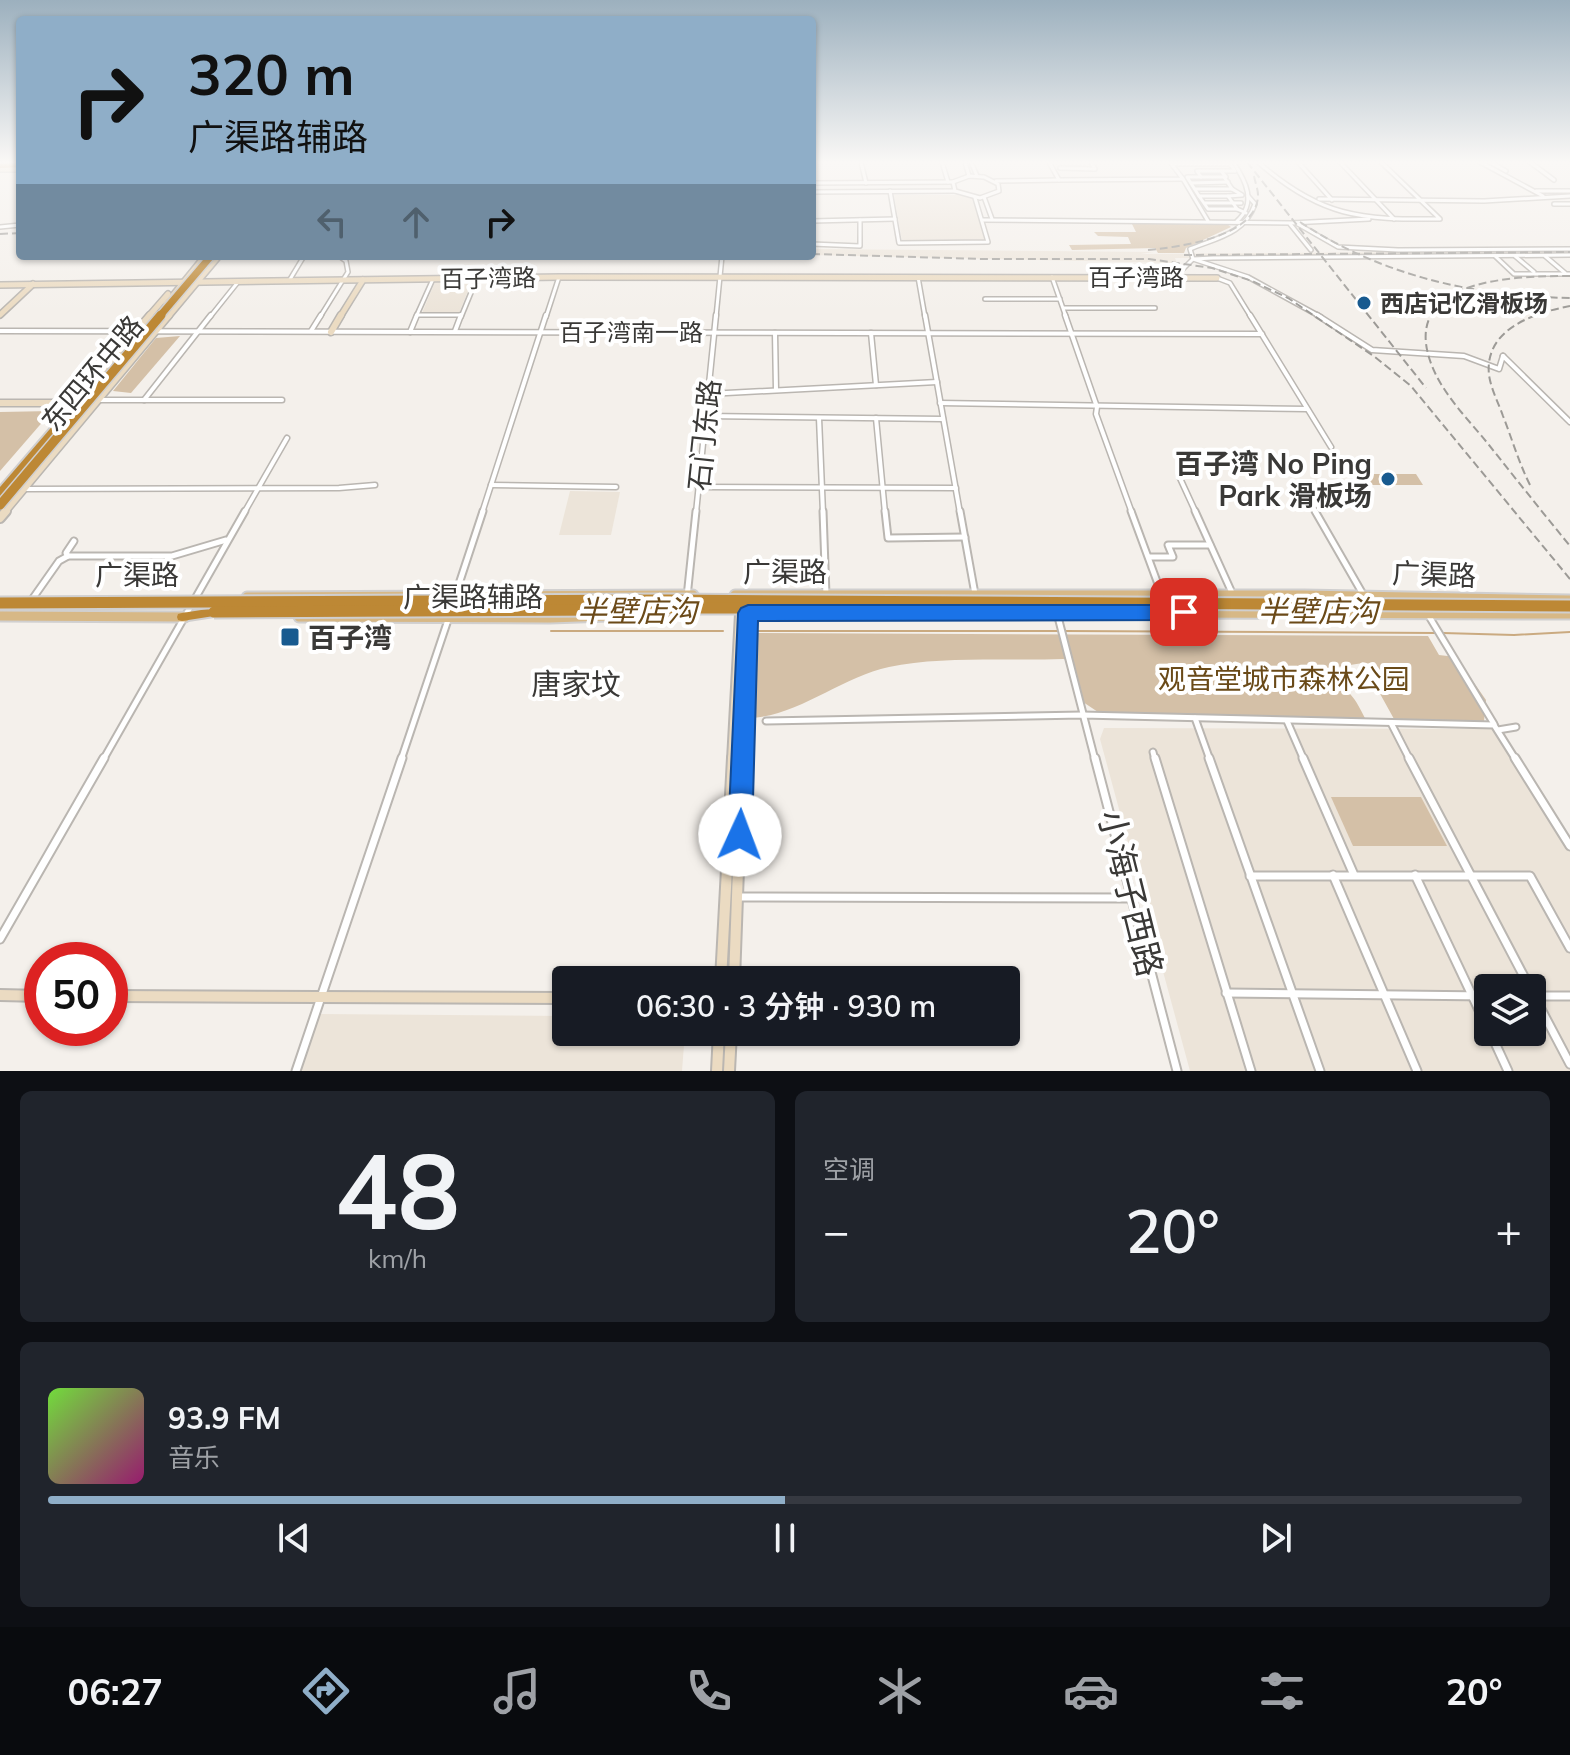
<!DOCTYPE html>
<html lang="zh">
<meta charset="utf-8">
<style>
body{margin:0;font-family:Mulish,"Noto Sans SC",sans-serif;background:#20242c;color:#f1f3f6;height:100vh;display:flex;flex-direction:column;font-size:30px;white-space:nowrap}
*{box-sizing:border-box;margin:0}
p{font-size:26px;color:#9ea1a6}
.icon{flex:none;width:44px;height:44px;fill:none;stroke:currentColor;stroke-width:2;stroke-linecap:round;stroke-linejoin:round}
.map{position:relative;height:1071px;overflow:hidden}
.side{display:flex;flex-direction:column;gap:20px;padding:20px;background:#0d0f14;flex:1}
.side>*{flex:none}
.guide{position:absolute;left:16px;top:16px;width:800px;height:244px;border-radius:8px;box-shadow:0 2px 6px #0004;background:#8faec8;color:#111;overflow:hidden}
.tools{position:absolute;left:1474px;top:974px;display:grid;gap:16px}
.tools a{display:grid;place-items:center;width:72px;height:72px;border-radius:8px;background:#171b24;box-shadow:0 2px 6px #0004;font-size:40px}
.speed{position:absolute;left:24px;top:942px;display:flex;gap:16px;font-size:40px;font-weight:700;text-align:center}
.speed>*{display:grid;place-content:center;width:104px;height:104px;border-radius:50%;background:#171b24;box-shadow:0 2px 6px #0004;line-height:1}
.speed .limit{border:12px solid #d22;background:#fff;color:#111}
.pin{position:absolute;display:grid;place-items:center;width:68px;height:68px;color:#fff;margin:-34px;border-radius:16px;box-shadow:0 4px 12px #0006}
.me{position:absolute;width:88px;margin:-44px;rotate:2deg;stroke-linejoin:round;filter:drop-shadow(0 0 6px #0008)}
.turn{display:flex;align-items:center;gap:28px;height:168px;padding:0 40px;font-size:36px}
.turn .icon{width:104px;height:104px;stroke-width:2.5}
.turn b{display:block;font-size:56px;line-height:68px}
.lanes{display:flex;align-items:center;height:76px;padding:0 40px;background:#0003;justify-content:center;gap:40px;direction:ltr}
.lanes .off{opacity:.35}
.big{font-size:60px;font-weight:600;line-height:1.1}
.side .card{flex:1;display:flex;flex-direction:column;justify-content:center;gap:12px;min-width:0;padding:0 28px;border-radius:12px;background:#20242c}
.side .dial{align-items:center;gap:0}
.dial b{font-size:104px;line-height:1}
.song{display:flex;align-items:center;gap:24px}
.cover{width:96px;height:96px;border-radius:12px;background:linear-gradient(135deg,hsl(100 70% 55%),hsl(320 70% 35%))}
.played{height:8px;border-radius:4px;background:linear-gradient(90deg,#8faec8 50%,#363941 50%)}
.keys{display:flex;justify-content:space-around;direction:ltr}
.heat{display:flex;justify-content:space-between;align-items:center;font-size:44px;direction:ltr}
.side .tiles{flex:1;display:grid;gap:20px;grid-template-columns:1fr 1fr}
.card:last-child{grid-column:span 2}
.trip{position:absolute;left:552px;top:966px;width:468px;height:80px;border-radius:8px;background:#171b24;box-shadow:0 2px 6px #0004;font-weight:600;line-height:80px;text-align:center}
.tabs{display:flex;height:128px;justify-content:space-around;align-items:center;background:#090b0e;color:#9ea1a6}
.tabs .icon{width:56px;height:56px}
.tabs .current{color:#8faec8}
.tabs b{font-size:36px;color:#f1f3f6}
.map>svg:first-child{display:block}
</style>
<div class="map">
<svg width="1570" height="1071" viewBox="0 0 1570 1071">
<rect width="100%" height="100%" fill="#f4f0eb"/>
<!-- built -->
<g fill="#ece4d9" fill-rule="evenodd">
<polygon points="894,195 958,195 973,199 985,241 902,241"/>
<polygon points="812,249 1154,252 1141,254 1570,251 1570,255 1175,258 1177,263 812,255"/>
<polygon points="472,281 459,313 422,313 435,282"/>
<polygon points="570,491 620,492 611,535 559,535"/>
<path d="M1104 728 1495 729 1570 851V1071H1190L1100 739ZM1488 988H1532V1032H1488Z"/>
<polygon points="320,1014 566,1016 566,1032 685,1032 682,1071 301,1071"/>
</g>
<!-- green -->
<g fill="#d4c0a7">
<polygon points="1131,222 1224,222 1231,227 1186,248 1184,253 1158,253 1155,248 1072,250 1069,245 1131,244 1128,237 1098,236 1094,232 1136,232"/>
<polygon points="180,336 131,393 113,391 156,338"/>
<polygon points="52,411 0,471 0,412"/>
<polygon points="1354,474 1416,474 1423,485 1360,485"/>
<path d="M755 633 1428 636 1439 655 1456 657 1486 700 1484 721 1394 719 1363 663 1324 669 1333 685C1352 689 1357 703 1366 720L1101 714 1083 702 1072 660 1063 659C1010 661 940 656 889 667 841 677 799 716 750 718Z"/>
<polygon points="1331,797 1421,797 1447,846 1353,846"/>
</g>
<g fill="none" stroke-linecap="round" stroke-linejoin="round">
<!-- stream -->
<g stroke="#caaa80" stroke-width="2">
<polyline points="551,631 723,631"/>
<polyline points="757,631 1057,631"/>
<polyline points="1065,631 1436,633"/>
<polyline points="1443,633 1514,635 1570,632"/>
</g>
<!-- street-far3 casing -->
<g stroke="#bab6b1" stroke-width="6">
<g id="street-far3">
<polyline points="861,162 866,183"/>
<polyline points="942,162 948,182"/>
<polyline points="965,162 969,176"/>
<polyline points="971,162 977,176"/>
<polyline points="1049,162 1059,180 1183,179 1170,162"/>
<path d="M1233 162C1246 181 1257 203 1237 221"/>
<path d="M1258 162C1320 217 1361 220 1440 219L1381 162"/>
<polyline points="1298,162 1332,200"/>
<polyline points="1340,162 1394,219"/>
<polyline points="1480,162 1543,196"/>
<polyline points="1490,162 1506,171"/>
<polyline points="1530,162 1554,180"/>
<polyline points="1173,164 1230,164 1235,171 1197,171 1201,177"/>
<polyline points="1060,168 1095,169 1091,162"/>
<polygon points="969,176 984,177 998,184 999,191 980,198 955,191 953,182"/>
<polyline points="1183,179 1208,221"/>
<polyline points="996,181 1059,180"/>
<polyline points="812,183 953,182"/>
<polyline points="1191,183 1228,182"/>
<polyline points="1195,189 1232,189 1224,177"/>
<polyline points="890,191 899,243 988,242 975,198"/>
<polyline points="1536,191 1570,191"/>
<polyline points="812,192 955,191"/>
<polyline points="1199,196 1187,177 1226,177 1221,171"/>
<polygon points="1199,196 1228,196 1237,209 1208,209"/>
<polyline points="1228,196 1242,195 1232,189"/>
<path d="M1248 196 1255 204C1245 234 1216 238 1190 249L1193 259 1248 277 1321 317"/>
<polyline points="984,197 992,219"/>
<polyline points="1319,199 1484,201 1570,196"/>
<polyline points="1205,203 1241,203"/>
<polyline points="1554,204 1570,204"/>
<polyline points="1237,209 1246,213"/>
<polyline points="983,220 1291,223 1369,219"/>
<polyline points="812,221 895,219"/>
<polyline points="1296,223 1338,247 1398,250 1570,249"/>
<polyline points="1290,224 1311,250"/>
<polyline points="0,227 20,225"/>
<polyline points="812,244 860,246 860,220"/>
<polyline points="1495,256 1514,274 1570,274"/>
<polyline points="1515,256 1534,272"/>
<polyline points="1545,256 1565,273"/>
<polyline points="1145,276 1182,270 1193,259 1213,258 1570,255"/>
<polyline points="918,277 925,317"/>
<polyline points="1052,277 1066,317"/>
<polyline points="1217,278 1230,283 1251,317"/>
<polyline points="289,281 304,256"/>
<polyline points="985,299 1060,299"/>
<polyline points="1064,308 1155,308"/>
<polyline points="418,315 461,315"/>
<polyline points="210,317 238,282"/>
<polyline points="320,317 348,272 346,261 339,256"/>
<polyline points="416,317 433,279"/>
<polyline points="461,317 477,278"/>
<polyline points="546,317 559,277"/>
<polyline points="716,317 722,256"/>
</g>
</g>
<!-- street-far2 casing -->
<g stroke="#bab6b1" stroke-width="7">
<g id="street-far2">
<polyline points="925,315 960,513"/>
<polyline points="1065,315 1097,407 1096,414 1132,513"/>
<polyline points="1250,315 1331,447"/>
<polyline points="1317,315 1372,350 1464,356 1499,369 1503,356"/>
<polyline points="0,331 1262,334"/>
<polyline points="311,331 321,315"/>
<polyline points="455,331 461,315"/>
<polyline points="410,332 417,315"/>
<polyline points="775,333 776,390"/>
<polyline points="871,333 876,385"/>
<polyline points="1503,356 1570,422"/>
<polyline points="708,394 937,382"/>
<polyline points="99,400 282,400"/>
<polyline points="144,400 211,315"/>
<polyline points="940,403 1307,409"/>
<polyline points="706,416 943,419"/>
<polyline points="819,418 823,513"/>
<polyline points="876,418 885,513"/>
<polyline points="1179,476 1196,513"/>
<polyline points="491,485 616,487"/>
<polyline points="698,487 956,488"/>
<polyline points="25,489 339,488 375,485"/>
<polyline points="1309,500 1316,513"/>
<polyline points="244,513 287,438"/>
<polyline points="482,513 546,315"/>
<polyline points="696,513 716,315"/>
</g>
</g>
<!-- street-far1 casing -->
<g stroke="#bab6b1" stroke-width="9">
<g id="street-far1">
<polyline points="823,511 826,595"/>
<polyline points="885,511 888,538 965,537"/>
<polyline points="960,511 975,594"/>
<polyline points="1131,511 1162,595"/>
<polyline points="1195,511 1233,595"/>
<polyline points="1315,511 1364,596"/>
<polyline points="68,556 66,553 74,541"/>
<polyline points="1149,557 1173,557 1168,545 1210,545"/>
<polyline points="455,596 483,511"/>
<polyline points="687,597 696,511"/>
<polyline points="33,598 59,561 68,556 172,556 226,540"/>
<polyline points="1057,613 1095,760"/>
<polyline points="1427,613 1494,724"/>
<polyline points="1195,718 1210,760"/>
<polyline points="766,721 1082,715 1494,725 1516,760"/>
<polyline points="1287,721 1304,760"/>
<polyline points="1391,723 1410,760"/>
<polyline points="1498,730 1516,727"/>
<polyline points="1153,752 1155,760"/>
<polyline points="103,760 245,511"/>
<polyline points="401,760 449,617"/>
</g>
</g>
<!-- street casing -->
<g stroke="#bab6b1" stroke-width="11">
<g id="street">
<polyline points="1095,758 1177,1071"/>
<polyline points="1155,758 1251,1071"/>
<polyline points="1209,758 1320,1071"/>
<polyline points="1303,758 1354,875"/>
<polyline points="1409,758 1530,988"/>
<polyline points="1515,758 1570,846"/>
<polyline points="1333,875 1417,1071"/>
<polyline points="1415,875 1488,1029"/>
<polyline points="1250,876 1530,876 1570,948"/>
<polyline points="738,897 1132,898"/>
<polyline points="0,939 104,758"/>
<polyline points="1532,992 1570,1064"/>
<polyline points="1226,993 1488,996"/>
<polyline points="1533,996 1570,996"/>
<polyline points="1490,1032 1508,1071"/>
<polyline points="296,1071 402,758"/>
</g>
</g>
<!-- secondary-far3 casing -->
<g stroke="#bab6b1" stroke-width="8">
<g id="secondary-far3">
<polyline points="0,169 20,169"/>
<polyline points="0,285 559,277 1217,278"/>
<polyline points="166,304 205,256"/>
<polyline points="0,315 33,284"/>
<polyline points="148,317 168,294"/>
<polyline points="168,317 219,256"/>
<polyline points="340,317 363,280"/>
</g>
</g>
<!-- secondary-far2 casing -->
<g stroke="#bab6b1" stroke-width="9">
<g id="secondary-far2">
<polyline points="331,332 341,315"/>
<polyline points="0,403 74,403"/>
<polyline points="64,414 150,315"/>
<polyline points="69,416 100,380"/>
<polyline points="4,513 169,315"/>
</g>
</g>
<!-- secondary-far1 casing -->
<g stroke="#bab6b1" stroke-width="12">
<g id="secondary-far1">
<polyline points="0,518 6,511"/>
<polyline points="732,760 740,614"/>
<polyline points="742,760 748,613"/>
</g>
</g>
<!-- secondary casing -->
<g stroke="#bab6b1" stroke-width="14">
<g id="secondary">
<polyline points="721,980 733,758"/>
<polyline points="734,980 742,758"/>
<polyline points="0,995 42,996"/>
<polyline points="110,996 566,998"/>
<polyline points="717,1071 719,1032"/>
<polyline points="729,1071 731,1032"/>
</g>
</g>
<!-- primary casing -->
<g stroke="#d0cfcf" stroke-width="13">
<g id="primary">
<polyline points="735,595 1304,595 1570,600"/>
<polyline points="247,597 693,595"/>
<polyline points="1107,613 1570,614"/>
<polyline points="0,616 185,617"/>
<polyline points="299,617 550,618 693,613"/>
</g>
</g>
<!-- highway casing -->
<g stroke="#d0cfcf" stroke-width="4">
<g id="highway">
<polygon points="20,163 20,167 0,168 0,164"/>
<polygon points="71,407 74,408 75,410 74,412 3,495 0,496 0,487 68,408"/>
<polygon points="214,608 218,609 219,612 218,615 214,616 182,621 178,620 177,617 178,614 182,613"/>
</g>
</g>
<!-- street-far3 -->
<use href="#street-far3" stroke="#fff" stroke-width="3"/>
<!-- street-far2 -->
<use href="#street-far2" stroke="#fff" stroke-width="4"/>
<!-- street-far1 -->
<use href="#street-far1" stroke="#fff" stroke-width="5"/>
<!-- street -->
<use href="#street" stroke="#fff" stroke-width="7"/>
<!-- secondary-far3 -->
<use href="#secondary-far3" stroke="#ebdbc2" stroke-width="5"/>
<!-- secondary-far2 -->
<use href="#secondary-far2" stroke="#ebdbc2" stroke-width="6"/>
<!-- secondary-far1 -->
<use href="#secondary-far1" stroke="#ebdbc2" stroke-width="8"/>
<!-- secondary -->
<use href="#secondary" stroke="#ebdbc2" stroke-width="10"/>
<!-- primary -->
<use href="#primary" stroke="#d7b886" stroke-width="9"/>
<!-- highway -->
<use href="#highway" fill="#bd8835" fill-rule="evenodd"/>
<!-- rail -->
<g stroke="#9c9a96" stroke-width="2" stroke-dasharray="8 4" stroke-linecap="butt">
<polyline points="1247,162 1426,388"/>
<path d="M1300 222C1383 276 1472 296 1570 298"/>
<polyline points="0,234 20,233"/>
<path d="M1148 250C1179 247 1258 237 1258 195 1258 189 1255 182 1254 176"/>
<polyline points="812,254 983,259 1149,259 1212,268 1252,281 1288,298 1375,357 1411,386 1570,579"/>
<polyline points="1184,255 1570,252"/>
<path d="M1570 276C1515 276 1397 278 1432 366 1444 396 1469 420 1489 445 1516 479 1543 513 1570 546"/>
<path d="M1530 485C1519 463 1512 439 1503 416 1498 402 1491 389 1489 375 1484 329 1534 313 1570 306"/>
</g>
<!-- highway-bridge-far2 casing -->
<g stroke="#d0cfcf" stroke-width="10" stroke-linecap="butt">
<polyline id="highway-bridge-far2" points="159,317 211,256"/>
</g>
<!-- highway-bridge-far1 casing -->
<g stroke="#d0cfcf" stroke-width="12" stroke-linecap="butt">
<polyline id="highway-bridge-far1" points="0,505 161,315"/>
</g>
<!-- highway-bridge casing -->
<g stroke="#d0cfcf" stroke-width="15" stroke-linecap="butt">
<g id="highway-bridge">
<polyline points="0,603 667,600 1570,606"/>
<polyline points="596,608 1112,608"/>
<polyline points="214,612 603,610"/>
</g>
</g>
<!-- highway-bridge-far2 -->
<use href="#highway-bridge-far2" stroke="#bd8835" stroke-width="7"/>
<!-- highway-bridge-far1 -->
<use href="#highway-bridge-far1" stroke="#bd8835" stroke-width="9"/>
<!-- highway-bridge -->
<use href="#highway-bridge" stroke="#bd8835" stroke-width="11"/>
</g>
<!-- sky -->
<linearGradient id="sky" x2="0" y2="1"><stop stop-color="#9cb0be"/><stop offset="0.52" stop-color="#faf8f6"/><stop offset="1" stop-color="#faf8f6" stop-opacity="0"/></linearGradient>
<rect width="1570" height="312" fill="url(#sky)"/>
<!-- route -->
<polygon fill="#1a73e8" stroke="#114b97" stroke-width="2" points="748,605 1184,605 1191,607 1194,612 1191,618 1184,620 758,621 752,835 748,843 740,846 731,843 728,835 738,613 741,608"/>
<!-- markers -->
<g fill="#185a8f" stroke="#fff" stroke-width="3">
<circle cx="1364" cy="303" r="8"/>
<circle cx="1388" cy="479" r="8"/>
<rect x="280" y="627" width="20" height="20" rx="4"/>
</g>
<g text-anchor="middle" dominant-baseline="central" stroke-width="8" stroke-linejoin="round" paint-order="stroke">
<!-- far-street labels -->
<g font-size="24" fill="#3a3937" stroke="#fff">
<text x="1136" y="277">百子湾路</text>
<text transform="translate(488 278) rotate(-1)">百子湾路</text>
<text x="631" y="332">百子湾南一路</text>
</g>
<!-- far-poi labels -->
<g font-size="24" font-weight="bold" fill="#3a3937" stroke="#fff" text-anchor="start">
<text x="1380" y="303">西店记忆滑板场</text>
</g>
<!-- street labels -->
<g font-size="28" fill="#3a3937" stroke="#fff">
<text transform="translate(92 373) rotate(-50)">东四环中路</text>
<text transform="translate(704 435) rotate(-84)">石门东路</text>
<text x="785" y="571">广渠路</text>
<text x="137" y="574">广渠路</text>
<text transform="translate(1434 574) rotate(2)">广渠路</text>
<text x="473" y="596">广渠路辅路</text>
</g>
<!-- poi labels -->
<g font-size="28" font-weight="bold" fill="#3a3937" stroke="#fff" text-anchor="end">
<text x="1372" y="463">百子湾 No Ping<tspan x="1372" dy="32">Park 滑板场</tspan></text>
<text x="308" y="637" text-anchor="start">百子湾</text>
</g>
<!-- park labels -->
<g font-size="28" fill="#6a4a18" stroke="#fff">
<text x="1284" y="678">观音堂城市森林公园</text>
</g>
<!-- water labels -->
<g font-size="30" font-style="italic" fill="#6b4a19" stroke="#fff">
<text x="637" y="611">半壁店沟</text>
<text x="1318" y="611">半壁店沟</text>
</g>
<!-- neighbourhood labels -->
<g font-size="30" fill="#3a3937" stroke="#fff">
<text x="576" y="684">唐家坟</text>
</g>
<!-- near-street labels -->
<g font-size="34" fill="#3a3937" stroke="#fff">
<text transform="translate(1131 893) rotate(76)">小海子西路</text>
</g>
</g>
</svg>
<div class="tools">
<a><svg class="icon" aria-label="layers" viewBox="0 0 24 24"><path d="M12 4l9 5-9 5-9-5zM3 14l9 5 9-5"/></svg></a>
</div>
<div class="speed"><div class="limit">50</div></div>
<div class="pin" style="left:1184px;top:612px;background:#d93025"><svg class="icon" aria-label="arrive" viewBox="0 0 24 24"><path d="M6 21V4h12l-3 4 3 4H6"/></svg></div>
<svg class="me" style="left:740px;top:835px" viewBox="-20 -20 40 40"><circle r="19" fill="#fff"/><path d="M0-13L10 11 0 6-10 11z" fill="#1a73e8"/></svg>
<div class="trip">06:30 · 3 分钟 · 930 m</div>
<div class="guide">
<div class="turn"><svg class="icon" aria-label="right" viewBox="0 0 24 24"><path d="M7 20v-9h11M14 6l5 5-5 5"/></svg><div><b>320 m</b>广渠路辅路</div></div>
<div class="lanes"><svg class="icon off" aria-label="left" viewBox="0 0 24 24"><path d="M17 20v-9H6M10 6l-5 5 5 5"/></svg><svg class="icon off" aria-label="ahead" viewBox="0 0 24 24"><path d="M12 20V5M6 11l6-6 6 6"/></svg><svg class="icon" aria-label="right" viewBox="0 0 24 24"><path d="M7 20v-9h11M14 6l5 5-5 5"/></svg></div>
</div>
</div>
<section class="side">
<div class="tiles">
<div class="card dial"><b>48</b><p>km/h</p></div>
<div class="card"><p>空调</p>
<div class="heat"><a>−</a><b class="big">20°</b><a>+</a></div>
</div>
<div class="card">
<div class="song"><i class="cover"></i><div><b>93.9 FM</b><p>音乐</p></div></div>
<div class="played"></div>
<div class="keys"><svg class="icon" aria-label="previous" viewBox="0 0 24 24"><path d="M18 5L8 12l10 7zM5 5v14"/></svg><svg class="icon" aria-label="pause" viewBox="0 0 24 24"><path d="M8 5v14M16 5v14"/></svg><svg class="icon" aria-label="next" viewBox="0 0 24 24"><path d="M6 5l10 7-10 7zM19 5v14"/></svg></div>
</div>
</div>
</section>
<nav class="tabs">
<b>06:27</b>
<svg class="icon current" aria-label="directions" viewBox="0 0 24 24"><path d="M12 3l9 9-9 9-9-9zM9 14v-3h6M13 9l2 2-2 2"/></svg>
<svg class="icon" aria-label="music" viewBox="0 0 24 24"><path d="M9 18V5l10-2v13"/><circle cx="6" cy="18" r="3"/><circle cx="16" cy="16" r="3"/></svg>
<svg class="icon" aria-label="phone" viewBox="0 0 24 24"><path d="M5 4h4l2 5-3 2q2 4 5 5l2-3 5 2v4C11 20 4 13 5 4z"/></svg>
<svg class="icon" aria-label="climate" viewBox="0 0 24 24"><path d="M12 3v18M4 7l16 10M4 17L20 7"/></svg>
<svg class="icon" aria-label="car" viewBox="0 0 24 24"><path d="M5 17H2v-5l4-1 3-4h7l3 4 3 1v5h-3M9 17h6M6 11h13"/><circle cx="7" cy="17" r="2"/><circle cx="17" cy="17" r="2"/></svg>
<svg class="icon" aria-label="filters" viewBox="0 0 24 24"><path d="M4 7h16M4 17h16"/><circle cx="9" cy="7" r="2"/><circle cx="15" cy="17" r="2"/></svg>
<b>20°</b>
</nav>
